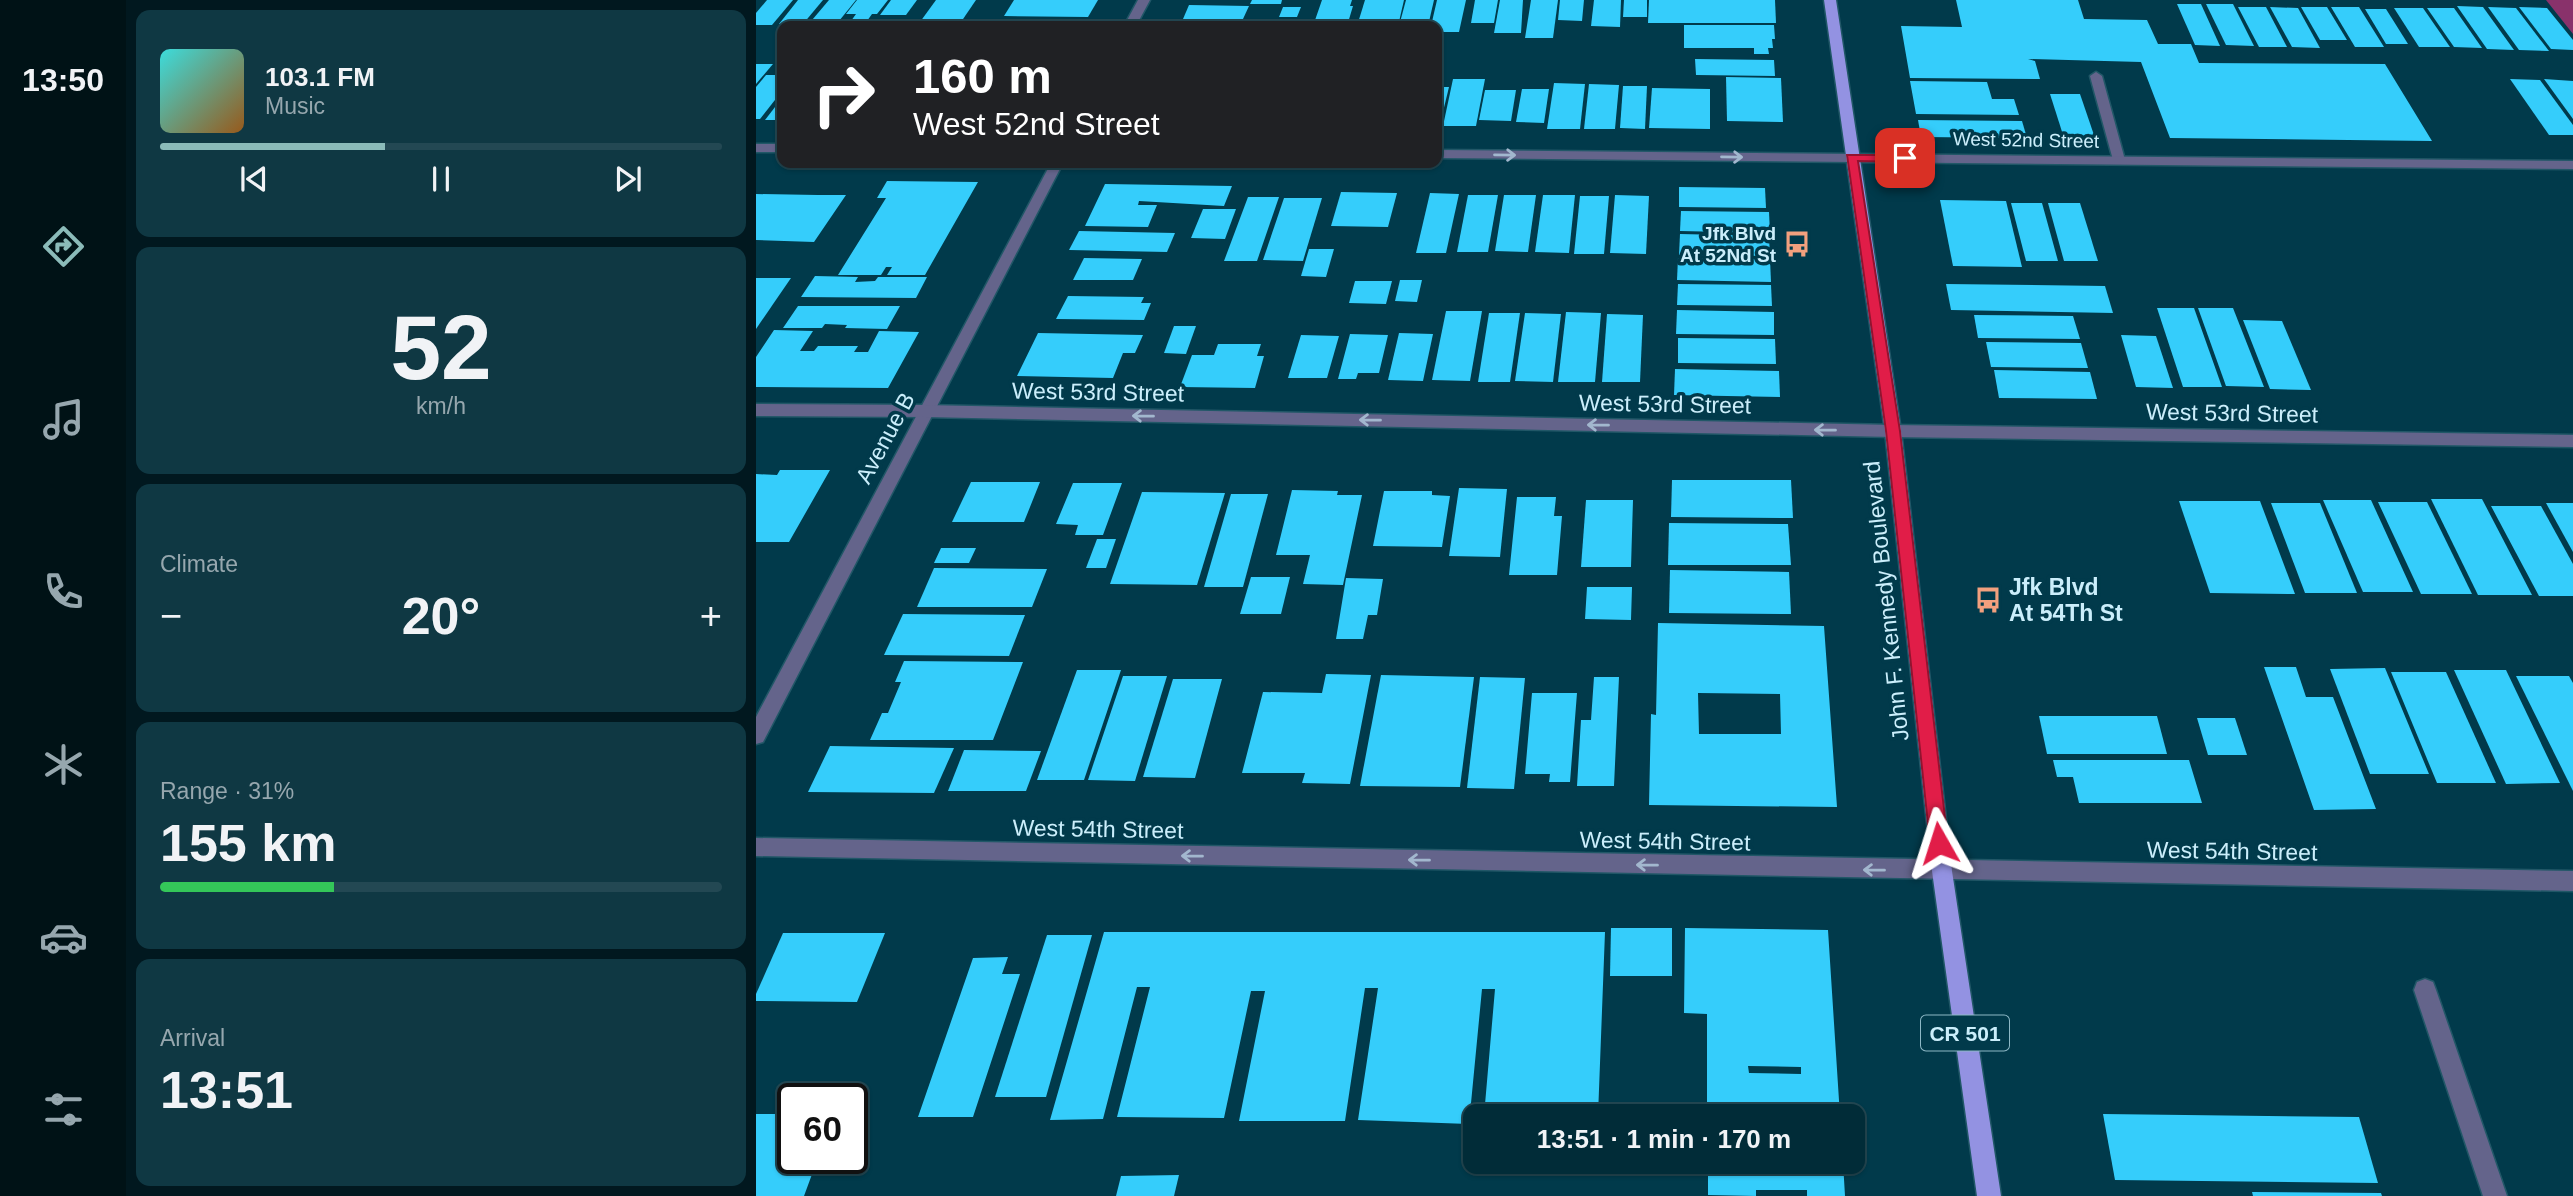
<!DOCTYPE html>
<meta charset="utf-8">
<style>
body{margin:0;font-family:Arial,sans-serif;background:#0f3843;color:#f1f3f6;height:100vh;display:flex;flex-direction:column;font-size:26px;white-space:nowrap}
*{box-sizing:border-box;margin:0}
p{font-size:23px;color:#96a7ae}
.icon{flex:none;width:38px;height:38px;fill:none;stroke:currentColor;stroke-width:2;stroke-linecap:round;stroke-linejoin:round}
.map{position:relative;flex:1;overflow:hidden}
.details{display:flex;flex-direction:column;gap:10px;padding:10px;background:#01181f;width:630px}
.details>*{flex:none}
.hud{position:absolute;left:21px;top:21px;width:665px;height:147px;border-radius:14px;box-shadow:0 2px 5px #0004,0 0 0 2px #234853;background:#202124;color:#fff;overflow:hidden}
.speed{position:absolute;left:21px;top:1083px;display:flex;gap:14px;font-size:35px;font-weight:700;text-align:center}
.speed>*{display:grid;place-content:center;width:91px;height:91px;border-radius:50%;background:#012c38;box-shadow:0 2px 5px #0004,0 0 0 2px #234853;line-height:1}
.speed .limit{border:4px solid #111;border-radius:10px;background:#fff;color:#111}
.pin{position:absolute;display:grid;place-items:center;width:60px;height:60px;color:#fff;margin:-30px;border-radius:14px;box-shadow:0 4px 10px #0006}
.me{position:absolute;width:77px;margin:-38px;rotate:354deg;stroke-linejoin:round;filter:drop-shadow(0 0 5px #0008)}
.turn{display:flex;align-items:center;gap:24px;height:147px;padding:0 21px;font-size:32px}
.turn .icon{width:91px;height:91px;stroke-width:2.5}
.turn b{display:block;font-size:49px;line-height:60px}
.big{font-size:52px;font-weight:600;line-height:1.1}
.details .card{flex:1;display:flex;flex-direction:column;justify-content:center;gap:10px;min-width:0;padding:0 24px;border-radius:14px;background:#0f3843}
.details .dial{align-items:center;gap:0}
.dial b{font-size:91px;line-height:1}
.song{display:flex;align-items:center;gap:21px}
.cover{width:84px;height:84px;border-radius:10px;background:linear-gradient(135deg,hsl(180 70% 55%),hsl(30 70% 35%))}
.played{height:7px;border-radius:4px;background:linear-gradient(90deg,#8bbbb9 40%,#234853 40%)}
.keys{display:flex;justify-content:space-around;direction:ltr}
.heat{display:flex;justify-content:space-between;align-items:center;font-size:38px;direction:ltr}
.charge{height:10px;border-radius:5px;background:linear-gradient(90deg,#34c759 31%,#234853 0)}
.trip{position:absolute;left:707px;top:1104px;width:402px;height:70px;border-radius:14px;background:#012c38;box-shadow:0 2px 5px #0004,0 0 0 2px #234853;font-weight:600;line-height:70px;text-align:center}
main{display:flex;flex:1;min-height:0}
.tab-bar{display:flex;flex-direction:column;width:126px;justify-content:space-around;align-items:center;background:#001216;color:#96a7ae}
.tab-bar .icon{width:49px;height:49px}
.tab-bar .current{color:#8bbbb9}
.tab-bar b{font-size:32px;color:#f1f3f6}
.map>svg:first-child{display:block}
</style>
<main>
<nav class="tab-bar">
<b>13:50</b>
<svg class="icon current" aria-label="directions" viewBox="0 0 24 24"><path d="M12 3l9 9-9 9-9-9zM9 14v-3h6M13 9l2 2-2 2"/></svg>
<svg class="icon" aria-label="music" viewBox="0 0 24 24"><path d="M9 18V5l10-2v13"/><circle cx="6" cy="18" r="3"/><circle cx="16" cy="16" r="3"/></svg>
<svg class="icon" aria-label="phone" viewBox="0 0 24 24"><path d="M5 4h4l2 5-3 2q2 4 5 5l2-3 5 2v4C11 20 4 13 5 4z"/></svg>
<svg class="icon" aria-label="climate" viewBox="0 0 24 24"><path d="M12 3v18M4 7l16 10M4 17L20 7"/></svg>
<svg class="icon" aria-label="car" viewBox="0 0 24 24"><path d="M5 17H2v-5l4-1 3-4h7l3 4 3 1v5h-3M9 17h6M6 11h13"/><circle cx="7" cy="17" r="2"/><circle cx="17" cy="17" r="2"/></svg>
<svg class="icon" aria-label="filters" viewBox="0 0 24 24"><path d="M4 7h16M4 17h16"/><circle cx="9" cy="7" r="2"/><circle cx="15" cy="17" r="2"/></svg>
</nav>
<section class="details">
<div class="card">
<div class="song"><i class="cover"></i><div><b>103.1 FM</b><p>Music</p></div></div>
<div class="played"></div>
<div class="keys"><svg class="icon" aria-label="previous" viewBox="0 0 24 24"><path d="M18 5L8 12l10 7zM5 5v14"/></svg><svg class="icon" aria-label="pause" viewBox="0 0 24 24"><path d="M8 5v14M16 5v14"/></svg><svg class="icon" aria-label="next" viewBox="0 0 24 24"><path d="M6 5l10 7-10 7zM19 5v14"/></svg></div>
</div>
<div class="card dial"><b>52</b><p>km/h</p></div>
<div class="card"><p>Climate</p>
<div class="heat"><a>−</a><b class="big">20°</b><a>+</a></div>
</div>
<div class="card"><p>Range · 31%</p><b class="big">155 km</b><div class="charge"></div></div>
<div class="card"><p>Arrival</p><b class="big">13:51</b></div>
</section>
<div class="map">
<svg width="1817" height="1196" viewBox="0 0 1817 1196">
<rect width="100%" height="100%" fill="#013a4b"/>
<!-- green -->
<polygon fill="#89326b" points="1790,0 1817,0 1817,34"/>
<!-- building -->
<g fill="#35cdfb" fill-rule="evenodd">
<polygon points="11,0 37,0 16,25 0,25 0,13"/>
<polygon points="42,0 67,0 47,24 23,24"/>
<polygon points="73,0 100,0 79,26 51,26"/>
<polygon points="101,0 132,0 121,14 116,14 111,21 95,21 100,14 90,14"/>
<polygon points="135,0 161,0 150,15 124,15"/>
<polygon points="180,0 220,0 205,22 164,22"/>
<polygon points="258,0 342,0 332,17 248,16"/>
<polygon points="496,0 526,0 525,4 494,4"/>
<polygon points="566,0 596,0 594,6 597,6 591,26 557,26"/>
<polygon points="609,0 648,0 642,26 601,26"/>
<polygon points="650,0 678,0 672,26 643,26"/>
<polygon points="681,0 710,0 703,32 681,32 681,26 675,26"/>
<polygon points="719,0 742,0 738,23 715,23"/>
<polygon points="744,0 767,0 765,33 738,33"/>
<polygon points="775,0 802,0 797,38 769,38"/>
<polygon points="804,0 828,0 826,21 802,20"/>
<polygon points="838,0 865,0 864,27 835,26"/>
<polygon points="868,0 891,0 891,17 867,17"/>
<polygon points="893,0 1019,0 1020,23 892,23"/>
<polygon points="1200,0 1322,0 1328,19 1391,20 1402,44 1435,44 1443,63 1629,64 1676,141 1414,138 1385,62 1272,59 1279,61 1284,79 1154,78 1145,26 1206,27"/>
<polygon points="1421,4 1445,4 1464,46 1439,45"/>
<polygon points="1450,4 1477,4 1498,46 1470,45"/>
<polygon points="433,5 493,6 487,19 427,19"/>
<polygon points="1701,6 1727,7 1758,50 1731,49"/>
<polygon points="527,7 545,7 541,17 523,17"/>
<polygon points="1482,7 1510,7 1531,47 1503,47"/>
<polygon points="1514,7 1542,8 1564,48 1536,47"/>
<polygon points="1545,7 1571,7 1591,40 1564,40"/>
<polygon points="1575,7 1603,7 1628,47 1599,47"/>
<polygon points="1732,7 1760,8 1793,51 1763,50"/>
<polygon points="1763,7 1791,8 1817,40 1817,50 1795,49"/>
<polygon points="1638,8 1667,8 1694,47 1663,47"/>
<polygon points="1671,8 1698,8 1726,48 1698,47"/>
<polygon points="1609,9 1630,9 1652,44 1630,44"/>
<polygon points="252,19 321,20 317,26 248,26"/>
<polygon points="429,21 491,21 489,26 427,26"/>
<polygon points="928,25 1018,25 1019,39 1016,39 1017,48 1012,48 1013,54 998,54 998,48 928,48"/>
<polygon points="939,59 1018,60 1019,76 940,75"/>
<polygon points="0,64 17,64 0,84"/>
<polygon points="10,75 26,75 26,91 4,119 0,119 0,87"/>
<polygon points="970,77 1025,78 1027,122 971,121"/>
<polygon points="697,79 729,79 720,126 687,126"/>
<polygon points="1754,79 1784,80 1817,125 1817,135 1793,135"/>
<polygon points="1788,79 1817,81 1817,119"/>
<polygon points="1154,81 1231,82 1236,99 1258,99 1263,115 1160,114"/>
<polygon points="798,83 829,84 824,129 791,129"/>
<polygon points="833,84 863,85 859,129 828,129"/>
<polygon points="867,86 891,86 889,129 864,128"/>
<polygon points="681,87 693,87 684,124 681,124"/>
<polygon points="896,88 954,89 954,129 893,128"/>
<polygon points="766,89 793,89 788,123 760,122"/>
<polygon points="729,90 760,90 755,121 723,120"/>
<polygon points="1294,94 1324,94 1339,138 1308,138"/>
<polygon points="26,98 26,120 9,120"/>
<polygon points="1162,120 1266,121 1271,138 1165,137"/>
<polygon points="131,181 222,182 169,275 131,275 136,267 130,267 125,275 82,275 130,198 121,198"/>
<polygon points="349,184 476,186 468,206 383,201 382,205 401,205 392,227 329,226"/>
<polygon points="923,187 1009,188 1010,208 923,207"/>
<polygon points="585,192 641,193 632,227 575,226"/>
<polygon points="674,193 703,194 690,253 660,253"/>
<polygon points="0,194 62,195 90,195 58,242 0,240"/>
<polygon points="712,195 742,195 732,252 701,252"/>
<polygon points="748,195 780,195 772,252 739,251"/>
<polygon points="787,195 819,195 813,253 779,252"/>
<polygon points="859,195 893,196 890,254 854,253"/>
<polygon points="824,196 853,196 848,254 818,254"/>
<polygon points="492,197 523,197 501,261 468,261"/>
<polygon points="528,198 566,198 547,261 507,260"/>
<polygon points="1184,200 1250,201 1266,267 1197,266"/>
<polygon points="1255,203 1286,203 1302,261 1270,261"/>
<polygon points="1292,203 1324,203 1342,261 1308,261"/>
<polygon points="447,209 480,209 469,239 435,238"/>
<polygon points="925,211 1013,212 1014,233 924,231"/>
<polygon points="323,231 419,233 411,252 313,250"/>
<polygon points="924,234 1013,236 1014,256 923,255"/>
<polygon points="553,249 578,249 570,277 545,276"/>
<polygon points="328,258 386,259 377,280 317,280"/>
<polygon points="922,258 1014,259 1015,282 921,280"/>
<polygon points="59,276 102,277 99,282 119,281 122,277 171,277 160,298 45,297"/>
<polygon points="0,278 35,278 0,329"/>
<polygon points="644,280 666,280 661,302 639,301"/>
<polygon points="599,281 636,281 630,304 593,303"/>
<polygon points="922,284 1015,285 1016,306 921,305"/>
<polygon points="1190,284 1349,286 1357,313 1195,310"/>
<polygon points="312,296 388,297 385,303 395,303 388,320 300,319"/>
<polygon points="42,306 144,306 131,329 89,328 91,325 69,324 66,328 27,328"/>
<polygon points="1401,308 1438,308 1466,387 1427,387"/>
<polygon points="1442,308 1477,308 1508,387 1470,386"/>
<polygon points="921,310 1018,312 1018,335 920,334"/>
<polygon points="690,311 726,311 714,381 676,380"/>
<polygon points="810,312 845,313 839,382 802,382"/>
<polygon points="733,313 764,313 754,382 722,382"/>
<polygon points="769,313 805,314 797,382 759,381"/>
<polygon points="851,314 887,315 884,382 846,382"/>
<polygon points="1218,315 1317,316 1324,339 1222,338"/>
<polygon points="1487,320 1526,321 1555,390 1514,389"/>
<polygon points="418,326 440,326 430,354 408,353"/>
<polygon points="18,330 57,331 44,351 58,351 62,346 102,346 98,352 112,352 123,331 163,332 132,388 0,387 0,357"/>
<polygon points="282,333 387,335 379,353 367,353 357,378 261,376"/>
<polygon points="643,333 677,334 667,381 632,380"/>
<polygon points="594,334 632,335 623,373 602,373 600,379 582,379"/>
<polygon points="545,335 583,336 571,378 532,378"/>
<polygon points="1365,335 1400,336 1417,388 1380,387"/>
<polygon points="922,338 1019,339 1020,364 922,363"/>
<polygon points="1230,342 1325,343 1332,368 1235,367"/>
<polygon points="462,344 505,344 501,356 508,356 499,388 424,387 436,355 458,355"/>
<polygon points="919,369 1023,371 1024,397 918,395"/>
<polygon points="1238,370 1334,372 1341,399 1243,398"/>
<polygon points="24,470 74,470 33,542 0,542 0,474 21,475"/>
<polygon points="916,480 1035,480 1037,518 915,517"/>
<polygon points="215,482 284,482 268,522 196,522"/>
<polygon points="317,483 366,483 347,535 319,535 322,525 300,524"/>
<polygon points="703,488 751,489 744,557 693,556"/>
<polygon points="536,490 582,491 581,495 606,495 587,585 547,584 554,555 520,555"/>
<polygon points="628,491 676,491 676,495 694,496 686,547 617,546"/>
<polygon points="386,492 469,493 441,585 354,584"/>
<polygon points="475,494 512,494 487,587 448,587"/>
<polygon points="761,497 800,497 798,516 806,516 801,575 753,575"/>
<polygon points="1675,499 1726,499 1776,595 1722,595"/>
<polygon points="830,500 877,500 875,567 825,567"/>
<polygon points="1567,500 1615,500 1657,592 1607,592"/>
<polygon points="1423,501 1504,501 1539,594 1454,593"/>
<polygon points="1622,502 1671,502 1716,594 1665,594"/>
<polygon points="1515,503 1564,503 1601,593 1549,593"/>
<polygon points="1790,503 1817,503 1817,552"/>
<polygon points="1735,506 1785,506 1817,564 1817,596 1783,596"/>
<polygon points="913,523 1032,524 1035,565 912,565"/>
<polygon points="341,539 360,539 350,568 330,568"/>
<polygon points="185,548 220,548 213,563 178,563"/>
<polygon points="178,568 291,569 276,607 161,607"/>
<polygon points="914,570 1033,572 1035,614 913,613"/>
<polygon points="495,577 534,577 525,614 484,614"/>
<polygon points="590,578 627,579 621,615 612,615 607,639 580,639"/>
<polygon points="831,587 876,587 875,620 829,619"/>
<polygon points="147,614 269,615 253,656 128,655"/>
<path d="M902 623 1068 626 1081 807 893 805 895 714 900 715ZM942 693 1024 694 1025 734H943Z"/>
<polygon points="148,661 267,662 237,740 114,740 126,713 132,713 145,682 139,682"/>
<polygon points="1508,667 1540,667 1550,697 1577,697 1620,809 1558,810"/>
<polygon points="1629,668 1673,774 1614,774 1574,669"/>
<polygon points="321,670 365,670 328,780 281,780"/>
<polygon points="1698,670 1750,670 1804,783 1750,784"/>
<polygon points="1635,672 1690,672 1740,783 1681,783"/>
<polygon points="570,674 615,675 594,784 546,783 549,773 486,773 507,692 566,693"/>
<polygon points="625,675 718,677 704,787 604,786"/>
<polygon points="367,676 411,676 379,781 332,780"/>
<polygon points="1760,676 1813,676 1817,683 1817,791"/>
<polygon points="724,677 769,678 758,789 711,788"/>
<polygon points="838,677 863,677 858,786 821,786 825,720 835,720"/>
<polygon points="417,679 466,679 439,778 387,777"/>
<polygon points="776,693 821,693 814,782 793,782 794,774 769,774"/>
<polygon points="1283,716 1401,716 1411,754 1291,754"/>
<polygon points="1441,718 1479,718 1491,755 1452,755"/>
<polygon points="74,746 198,748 178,793 52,792"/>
<polygon points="208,750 285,751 270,791 192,791"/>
<polygon points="1297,760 1433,760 1446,803 1323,803 1317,777 1301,777"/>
<polygon points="855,928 916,928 916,976 854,976"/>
<path d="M929 928 1072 930 1084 1116H951V1014L928 1013ZM992 1066 1045 1067V1074L993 1073Z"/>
<polygon points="348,932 849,932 842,1116 728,1116 739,989 726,989 713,1124 602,1120 622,988 609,988 589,1121 483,1121 509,991 495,991 468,1118 361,1117 394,987 381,987 347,1119 294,1120"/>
<polygon points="27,933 129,933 101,1002 0,1001 0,994"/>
<polygon points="291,935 336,935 290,1097 239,1097"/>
<polygon points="252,957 246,974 264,974 217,1117 162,1117 217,958"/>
<polygon points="0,1114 37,1114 37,1158 62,1158 48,1196 0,1196"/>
<polygon points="1347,1114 1603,1117 1622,1183 1359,1180"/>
<polygon points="952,1162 1087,1162 1089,1196 1051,1196 1051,1190 1000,1190 1000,1196 952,1195"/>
<polygon points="423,1175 418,1196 360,1196 365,1176"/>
<polygon points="1496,1192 1625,1193 1626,1196 1497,1196"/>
</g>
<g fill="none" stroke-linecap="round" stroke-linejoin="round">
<!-- service casing -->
<g stroke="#215767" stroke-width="3">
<g id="service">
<polygon points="1340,72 1346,76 1369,160 1368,163 1363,164 1357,160 1334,76"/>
<polygon points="1669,979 1677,982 1680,990 1751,1196 1727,1196 1658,990 1661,982"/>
</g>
</g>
<!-- minor casing -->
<g stroke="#215767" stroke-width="3">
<g id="minor">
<polygon points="382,0 394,0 380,26 368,26"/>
<rect x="0" y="144" width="26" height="8"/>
<polygon points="681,150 1817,161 1817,169 681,158"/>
<polygon points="295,163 307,163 7,742 0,744 0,717"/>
<polygon points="1137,425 1817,435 1817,447 1137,437 1129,431"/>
<polygon points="0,838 1817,871 1817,891 0,856"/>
</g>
</g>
<!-- tertiary casing -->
<g stroke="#215767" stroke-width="3">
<polygon id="tertiary" points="0,404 169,405 1137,425 1145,431 1137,437 169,417 0,416"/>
</g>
<!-- primary casing -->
<g stroke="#215767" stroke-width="3">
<polygon id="primary" points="1068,0 1080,0 1145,431 1196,871 1245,1196 1221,1196 1176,871 1129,431"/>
</g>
<!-- service -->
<use href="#service" fill="#64648b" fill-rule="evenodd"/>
<!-- minor -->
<use href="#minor" fill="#64648b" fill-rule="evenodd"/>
<!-- tertiary -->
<use href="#tertiary" fill="#64648b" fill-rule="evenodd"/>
<!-- primary -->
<use href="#primary" fill="#9392e2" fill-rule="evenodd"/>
</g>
<!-- one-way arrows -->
<defs><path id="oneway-shaft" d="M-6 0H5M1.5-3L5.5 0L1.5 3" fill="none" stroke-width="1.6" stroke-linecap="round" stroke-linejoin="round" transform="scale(1.75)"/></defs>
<g stroke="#a2b7ce">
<use href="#oneway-shaft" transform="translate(749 155) rotate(1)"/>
<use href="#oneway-shaft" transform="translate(976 157) rotate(1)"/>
<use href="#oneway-shaft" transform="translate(387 416) rotate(-179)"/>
<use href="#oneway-shaft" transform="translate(614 420) rotate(-179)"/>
<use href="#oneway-shaft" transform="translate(842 425) rotate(-179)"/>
<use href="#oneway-shaft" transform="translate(1069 430) rotate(-179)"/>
<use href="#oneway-shaft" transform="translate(436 856) rotate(-179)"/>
<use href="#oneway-shaft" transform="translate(663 860) rotate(-179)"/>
<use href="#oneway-shaft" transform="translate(891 865) rotate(-179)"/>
<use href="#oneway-shaft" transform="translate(1118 870) rotate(-179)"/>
</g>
<!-- route -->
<polygon fill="#e11d48" stroke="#92132f" stroke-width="2" points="1091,155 1149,155 1155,158 1149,162 1102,161 1144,431 1192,843 1190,849 1183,852 1177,849 1174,843 1130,431"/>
<!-- icons -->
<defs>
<g id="bus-bare" transform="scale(2.1)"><path d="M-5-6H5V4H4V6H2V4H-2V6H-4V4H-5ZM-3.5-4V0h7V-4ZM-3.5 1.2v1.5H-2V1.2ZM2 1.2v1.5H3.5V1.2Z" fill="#f2a07e" stroke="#013a4b" stroke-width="2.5" paint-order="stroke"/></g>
</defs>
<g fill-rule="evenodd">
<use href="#bus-bare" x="1041" y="244"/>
<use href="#bus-bare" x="1232" y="600"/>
</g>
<g text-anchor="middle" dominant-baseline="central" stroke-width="7" stroke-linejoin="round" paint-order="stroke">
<!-- far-street labels -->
<g font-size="19" fill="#cbeefb" stroke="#013a4b">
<text transform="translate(1270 140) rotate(1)">West 52nd Street</text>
</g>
<!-- far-poi labels -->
<g font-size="19" font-weight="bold" fill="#cbeefb" stroke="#013a4b" text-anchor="end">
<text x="1020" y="233">Jfk Blvd<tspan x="1020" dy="22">At 52Nd St</tspan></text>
</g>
<!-- shield labels -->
<rect fill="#013a4b" stroke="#8eb8c6" stroke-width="2" x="1165" y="1015.5" width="88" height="35" rx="5"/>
<g font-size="21" font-weight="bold" fill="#cbeefb">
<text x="1209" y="1033">CR 501</text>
</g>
<!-- street labels -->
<g font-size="23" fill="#cbeefb" stroke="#013a4b">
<text transform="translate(342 392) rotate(1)">West 53rd Street</text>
<text transform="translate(909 404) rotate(1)">West 53rd Street</text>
<text transform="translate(1476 413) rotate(1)">West 53rd Street</text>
<text transform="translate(129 438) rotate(-62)">Avenue B</text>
<text transform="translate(1130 601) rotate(-96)">John F. Kennedy Boulevard</text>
<text transform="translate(342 829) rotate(1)">West 54th Street</text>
<text transform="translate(909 841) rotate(1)">West 54th Street</text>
<text transform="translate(1476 851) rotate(1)">West 54th Street</text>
</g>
<!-- poi labels -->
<g font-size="23" font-weight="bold" fill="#cbeefb" stroke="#013a4b" text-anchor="start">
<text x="1253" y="587">Jfk Blvd<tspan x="1253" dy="26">At 54Th St</tspan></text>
</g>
</g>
</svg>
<div class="speed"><div class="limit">60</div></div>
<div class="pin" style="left:1149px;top:158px;background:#d93025"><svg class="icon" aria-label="arrive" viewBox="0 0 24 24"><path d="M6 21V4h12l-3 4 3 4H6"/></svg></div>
<svg class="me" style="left:1183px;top:843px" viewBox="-20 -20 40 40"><path d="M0-17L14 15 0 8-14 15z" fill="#e11d48" stroke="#fff" stroke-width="4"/></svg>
<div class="trip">13:51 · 1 min · 170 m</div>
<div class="hud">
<div class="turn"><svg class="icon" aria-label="right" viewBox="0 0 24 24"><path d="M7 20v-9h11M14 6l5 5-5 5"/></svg><div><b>160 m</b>West 52nd Street</div></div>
</div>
</div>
</main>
